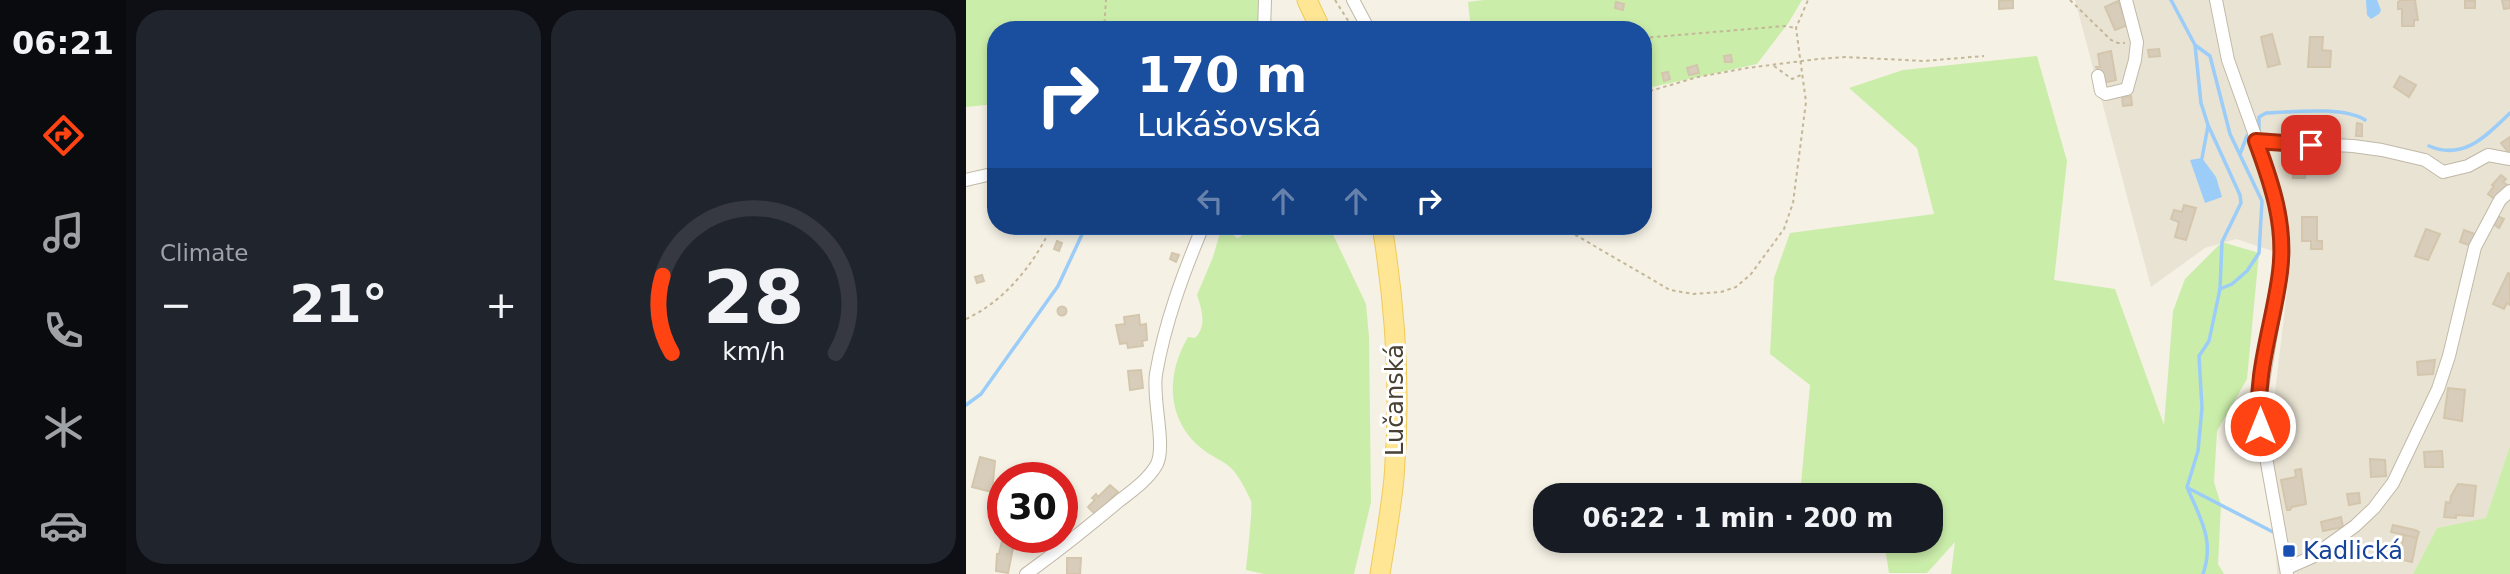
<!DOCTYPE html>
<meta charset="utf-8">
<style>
body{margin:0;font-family:"DejaVu Sans",sans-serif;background:#20242c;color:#f1f3f6;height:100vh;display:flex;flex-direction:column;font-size:26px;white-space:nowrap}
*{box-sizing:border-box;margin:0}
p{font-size:23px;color:#9ea1a6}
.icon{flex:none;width:38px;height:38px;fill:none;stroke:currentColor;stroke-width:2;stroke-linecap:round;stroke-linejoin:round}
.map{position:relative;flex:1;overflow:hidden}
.panel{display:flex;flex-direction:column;gap:10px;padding:10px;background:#0d0f14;width:840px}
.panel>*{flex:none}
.hud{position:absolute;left:21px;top:21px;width:665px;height:214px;border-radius:28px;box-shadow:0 4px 10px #0003;background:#1a4fa0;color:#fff;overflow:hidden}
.speed{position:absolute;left:21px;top:462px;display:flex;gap:14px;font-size:35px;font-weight:700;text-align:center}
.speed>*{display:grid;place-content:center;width:91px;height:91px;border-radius:50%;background:#171b24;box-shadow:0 4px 10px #0003;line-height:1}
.speed .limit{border:10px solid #d22;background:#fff;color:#111}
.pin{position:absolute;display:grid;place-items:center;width:60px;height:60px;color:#fff;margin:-30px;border-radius:14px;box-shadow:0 4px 10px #0006}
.me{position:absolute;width:77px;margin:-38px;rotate:0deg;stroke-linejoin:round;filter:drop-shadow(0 0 5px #0008)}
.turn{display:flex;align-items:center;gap:24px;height:147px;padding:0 35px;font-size:32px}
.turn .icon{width:91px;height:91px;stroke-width:2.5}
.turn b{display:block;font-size:49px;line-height:60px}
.lanes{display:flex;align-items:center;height:66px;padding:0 35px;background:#0003;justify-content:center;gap:35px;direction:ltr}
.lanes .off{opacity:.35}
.big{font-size:52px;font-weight:600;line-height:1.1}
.panel .card{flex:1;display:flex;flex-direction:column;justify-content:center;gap:10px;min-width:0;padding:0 24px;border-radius:28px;background:#20242c}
.panel .dial{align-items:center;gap:0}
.dial svg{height:182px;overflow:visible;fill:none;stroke:#363941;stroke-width:7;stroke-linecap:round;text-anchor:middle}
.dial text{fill:#f1f3f6;stroke:none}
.heat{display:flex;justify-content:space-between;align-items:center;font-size:38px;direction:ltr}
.panel .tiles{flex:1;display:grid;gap:10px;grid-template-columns:repeat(2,1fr)}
.trip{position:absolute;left:567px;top:483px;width:410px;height:70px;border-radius:28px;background:#171b24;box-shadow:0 4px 10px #0003;font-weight:600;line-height:70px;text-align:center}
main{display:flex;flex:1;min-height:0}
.tab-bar{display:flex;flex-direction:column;width:126px;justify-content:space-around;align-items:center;background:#090b0e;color:#9ea1a6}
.tab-bar .icon{width:49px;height:49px}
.tab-bar .on{color:#ff4312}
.tab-bar b{font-size:32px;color:#f1f3f6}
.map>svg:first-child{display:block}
</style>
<main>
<nav class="tab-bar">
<b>06:21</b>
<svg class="icon on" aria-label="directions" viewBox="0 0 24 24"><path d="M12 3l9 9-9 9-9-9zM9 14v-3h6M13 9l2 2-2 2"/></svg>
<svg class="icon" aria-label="music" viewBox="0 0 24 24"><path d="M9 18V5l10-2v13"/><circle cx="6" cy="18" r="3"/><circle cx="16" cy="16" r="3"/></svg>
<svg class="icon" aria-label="phone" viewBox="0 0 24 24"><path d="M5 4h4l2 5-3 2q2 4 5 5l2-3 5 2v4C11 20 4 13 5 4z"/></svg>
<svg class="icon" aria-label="climate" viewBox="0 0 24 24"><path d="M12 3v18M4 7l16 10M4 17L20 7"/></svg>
<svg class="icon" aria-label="car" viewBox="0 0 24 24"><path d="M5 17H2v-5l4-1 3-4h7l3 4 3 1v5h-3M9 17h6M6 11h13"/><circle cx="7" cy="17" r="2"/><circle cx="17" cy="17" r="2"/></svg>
</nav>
<section class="panel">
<div class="tiles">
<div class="card"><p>Climate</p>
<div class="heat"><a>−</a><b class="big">21°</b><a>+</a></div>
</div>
<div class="card dial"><svg viewBox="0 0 100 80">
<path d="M14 69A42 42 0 1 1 86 69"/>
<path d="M14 69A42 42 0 0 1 10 35" stroke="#ff4312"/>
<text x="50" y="56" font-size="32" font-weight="700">28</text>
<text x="50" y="72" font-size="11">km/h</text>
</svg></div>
</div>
</section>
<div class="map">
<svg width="1544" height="574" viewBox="0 0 1544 574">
<rect width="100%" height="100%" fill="#f5f1e5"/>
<!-- residential -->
<polygon fill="#e9e3d3" points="1109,0 1544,0 1544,446 1520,519 1471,528 1447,574 1311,574 1304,435 1325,257 1270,239 1239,248 1185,287"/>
<!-- green -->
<g fill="#cbedaa">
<polygon points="0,0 293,0 291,30 30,30 30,104 0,107"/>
<polygon points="518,0 836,0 823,22 791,64 677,89 677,30 505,30 502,2"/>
<polygon points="1071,56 1101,161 1088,280 1149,289 1198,425 1207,311 1219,279 1256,242 1293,253 1281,379 1251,431 1248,482 1255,505 1252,564 1258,574 985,574 989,542 961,573 923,573 918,541 964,541 964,495 834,495 844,385 804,354 808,278 824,233 968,214 951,148 883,88 937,70"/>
<path d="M256 226H268L265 234 272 238 278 234 275 226H363L400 304 403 337 405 502 388 574H298L280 570C281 559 287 507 285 501 281 492 273 476 266 469 257 460 244 456 235 448 200 419 200 374 222 337L229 338C241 326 236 310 231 295L247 257Z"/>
<polygon points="1544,446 1544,574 1447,574 1471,528 1520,518"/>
</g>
<!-- water -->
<g fill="#9bcdf8">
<polygon points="1400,0 1411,0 1415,10 1413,14 1405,19 1401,15"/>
<polygon points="1236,158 1250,177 1256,197 1239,203 1224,160"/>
</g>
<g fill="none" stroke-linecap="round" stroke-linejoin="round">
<!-- stream -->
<g stroke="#9bcdf8" stroke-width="3.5">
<path d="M1205 0 1229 45 1244 56 1264 134 1296 201 1293 253 1281 271 1266 284 1254 289 1243 341 1233 356 1236 408 1232 451 1221 487C1234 518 1249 540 1237 574"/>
<polyline points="1229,45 1235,103 1242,125 1274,195 1275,203 1256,242 1254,289"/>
<path d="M1293 130V117L1300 113C1327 112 1377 106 1399 120"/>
<path d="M1463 146C1498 161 1521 135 1544 113"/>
<polyline points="1274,154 1281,136"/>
<polyline points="1236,158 1242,126"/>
<polyline points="0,405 15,394 92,286 120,226"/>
<polyline points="1222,488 1307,532"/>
</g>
</g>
<!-- building -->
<g fill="#d7cdba" stroke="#d3c6ac" stroke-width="2">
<polygon points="1047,0 1047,8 1033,9 1033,1"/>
<polygon points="1435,0 1449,0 1452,20 1448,20 1448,26 1436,26 1436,9 1432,9 1432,2"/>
<polygon points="1536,0 1544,0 1544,8 1538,9"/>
<polygon points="1152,1 1162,25 1149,30 1139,7"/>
<rect x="1499" y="1" width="10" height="7"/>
<polygon points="650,2 658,4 657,10 649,8"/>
<polygon points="203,24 204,30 195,30 195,25"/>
<polygon points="1306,34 1314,64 1302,67 1295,37"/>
<polygon points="1344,37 1357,37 1356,50 1365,51 1364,67 1342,67"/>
<polygon points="1193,49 1194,56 1183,57 1182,50"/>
<polygon points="1145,51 1150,80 1137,83 1130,67 1134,67 1132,54"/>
<polygon points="765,55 766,62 759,62 758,56"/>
<polygon points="731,65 733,73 723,75 721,68"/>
<polygon points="702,72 704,79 698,81 696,73"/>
<polygon points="1434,76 1450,85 1443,97 1428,87"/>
<polygon points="1165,96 1166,105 1157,106 1156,97"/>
<polygon points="1391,123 1396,124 1396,136 1390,136"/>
<polygon points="1544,137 1544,153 1543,153 1535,143"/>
<polygon points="1329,148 1339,149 1339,178 1327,178"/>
<polygon points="1354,154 1367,155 1366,166 1353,166"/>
<polygon points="1535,175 1540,179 1537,182 1541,185 1530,200 1522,194 1528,186 1526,185"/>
<polygon points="1218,205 1230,208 1220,240 1209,237 1213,222 1205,219 1208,210 1216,212"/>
<polygon points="1531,216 1538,219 1533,228 1527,224"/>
<polygon points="1336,217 1351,217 1351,241 1356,241 1356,249 1345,249 1345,241 1336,241"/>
<polygon points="96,226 102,228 100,234 93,232"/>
<polygon points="1460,229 1474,234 1462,260 1449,256"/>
<polygon points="1498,230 1509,234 1505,246 1494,242"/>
<polygon points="91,241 96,243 93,251 88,249"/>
<polygon points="206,253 213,255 210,262 204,259"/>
<polygon points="1542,273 1544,274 1544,305 1541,303 1538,309 1527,304"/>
<polygon points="16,275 18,281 11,283 9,277"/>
<circle cx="96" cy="311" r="4.5"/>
<polygon points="173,315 174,325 180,324 181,340 176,341 177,346 162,348 161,343 154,344 150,325 159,324 158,317"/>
<polygon points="1469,360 1467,374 1452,375 1451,362"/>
<polygon points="175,370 177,388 164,390 162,371"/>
<polygon points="1482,388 1499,390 1496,421 1478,418"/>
<polygon points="1476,451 1477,467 1459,467 1458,452"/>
<polygon points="14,457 29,461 26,492 6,487"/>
<polygon points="1404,459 1419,460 1420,476 1405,477"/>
<polygon points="1335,469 1340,504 1326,507 1324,510 1321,510 1315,480 1330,477 1329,470"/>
<polygon points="1492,484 1510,486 1507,516 1490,515 1490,518 1478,517 1480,502 1484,503 1485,496"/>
<polygon points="144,485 152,492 130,515 122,507 129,500 126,498 130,494 132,497"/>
<polygon points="1393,493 1394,503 1383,505 1381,494"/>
<polygon points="1375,517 1377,527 1357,531 1355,522"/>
<polygon points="1427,525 1449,530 1453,532 1451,538 1425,532"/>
<polygon points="1438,535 1451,538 1446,562 1433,559"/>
<polygon points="36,541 48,543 42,573 30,571 31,554 33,554"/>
<polygon points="101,558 115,558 114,574 101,574"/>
</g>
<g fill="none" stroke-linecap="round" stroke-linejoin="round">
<!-- street casing -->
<g stroke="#c1b9a7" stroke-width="14">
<g id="street">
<polyline points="387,0 403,30"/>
<polyline points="1250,0 1262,60 1306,183 1314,221 1315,271 1292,413 1321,574"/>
<polyline points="298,30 299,0"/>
<polyline points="1132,76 1135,91 1140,94 1161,89 1169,60 1171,42 1160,0"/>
<polyline points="1290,141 1387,146 1416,150 1459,160 1477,172 1502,166 1522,155 1544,159"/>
<polyline points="0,180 30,173"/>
<polyline points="1321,568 1346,557 1389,526 1408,508 1427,483 1472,389 1483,356 1509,247 1534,200 1544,191"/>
<path d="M60 574C92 551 122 527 153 501 166 491 183 479 191 464 200 445 186 398 190 374 199 322 217 274 237 226"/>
</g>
</g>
<!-- primary casing -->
<g stroke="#f0cb58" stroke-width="21">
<g id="primary">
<polyline points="341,0 355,30"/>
<path d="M414 574C419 542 425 510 428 478 435 393 430 310 416 226"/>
</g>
</g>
<!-- path -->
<g stroke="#c4b797" stroke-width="2" stroke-dasharray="3.5 3.5" stroke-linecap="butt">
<polyline points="369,0 388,30"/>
<polyline points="1104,0 1145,40 1152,43 1159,43"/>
<polyline points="138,30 140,0"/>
<polyline points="677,38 819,26 829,28"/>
<polyline points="808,66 826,79 835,75"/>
<polyline points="677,93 732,77 781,68 852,59 879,57 958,61 1018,56"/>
<polyline points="590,226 601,230 704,290 727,294 755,292 770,287 785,274 818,229 827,203 840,102 830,28 842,0"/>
<path d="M0 319C39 301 68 264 86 226"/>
</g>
<!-- street -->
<use href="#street" stroke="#fff" stroke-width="12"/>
<!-- primary -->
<use href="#primary" stroke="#ffe694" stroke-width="19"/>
</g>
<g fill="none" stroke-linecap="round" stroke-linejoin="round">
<!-- route casing -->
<g stroke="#a62c0c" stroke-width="18">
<path id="route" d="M1294 426C1288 375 1308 322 1314 272 1320 225 1306 184 1290 141L1345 145"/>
</g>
<!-- route -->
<use href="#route" stroke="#ff4312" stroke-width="12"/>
</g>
<!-- markers -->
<rect fill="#1a4fb4" stroke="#fff" stroke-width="2.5" x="1316" y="544" width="14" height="14" rx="3.5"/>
<g text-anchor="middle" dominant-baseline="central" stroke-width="6" stroke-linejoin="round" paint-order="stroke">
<!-- street labels -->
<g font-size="24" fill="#484134" stroke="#fff">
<text transform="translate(429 400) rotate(-90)">Lučanská</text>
</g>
<!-- transit labels -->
<g font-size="24" fill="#164399" stroke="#fff" text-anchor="start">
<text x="1337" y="551">Kadlická</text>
</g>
</g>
</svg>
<div class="speed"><div class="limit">30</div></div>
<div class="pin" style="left:1345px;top:145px;background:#d93025"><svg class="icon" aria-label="arrive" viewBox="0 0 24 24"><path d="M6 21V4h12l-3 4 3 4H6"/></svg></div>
<svg class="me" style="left:1294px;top:426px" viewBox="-20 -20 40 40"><circle r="17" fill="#ff4312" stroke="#fff" stroke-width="3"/><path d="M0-11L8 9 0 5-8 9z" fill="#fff"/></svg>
<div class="trip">06:22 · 1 min · 200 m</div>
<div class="hud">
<div class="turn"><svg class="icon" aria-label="right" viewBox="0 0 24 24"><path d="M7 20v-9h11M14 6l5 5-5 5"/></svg><div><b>170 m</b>Lukášovská</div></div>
<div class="lanes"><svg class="icon off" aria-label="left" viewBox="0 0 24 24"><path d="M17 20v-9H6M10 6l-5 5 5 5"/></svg><svg class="icon off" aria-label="ahead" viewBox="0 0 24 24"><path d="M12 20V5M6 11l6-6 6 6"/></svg><svg class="icon off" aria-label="ahead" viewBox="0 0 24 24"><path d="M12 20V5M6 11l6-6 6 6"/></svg><svg class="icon" aria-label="right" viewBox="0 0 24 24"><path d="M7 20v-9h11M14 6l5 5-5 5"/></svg></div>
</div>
</div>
</main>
